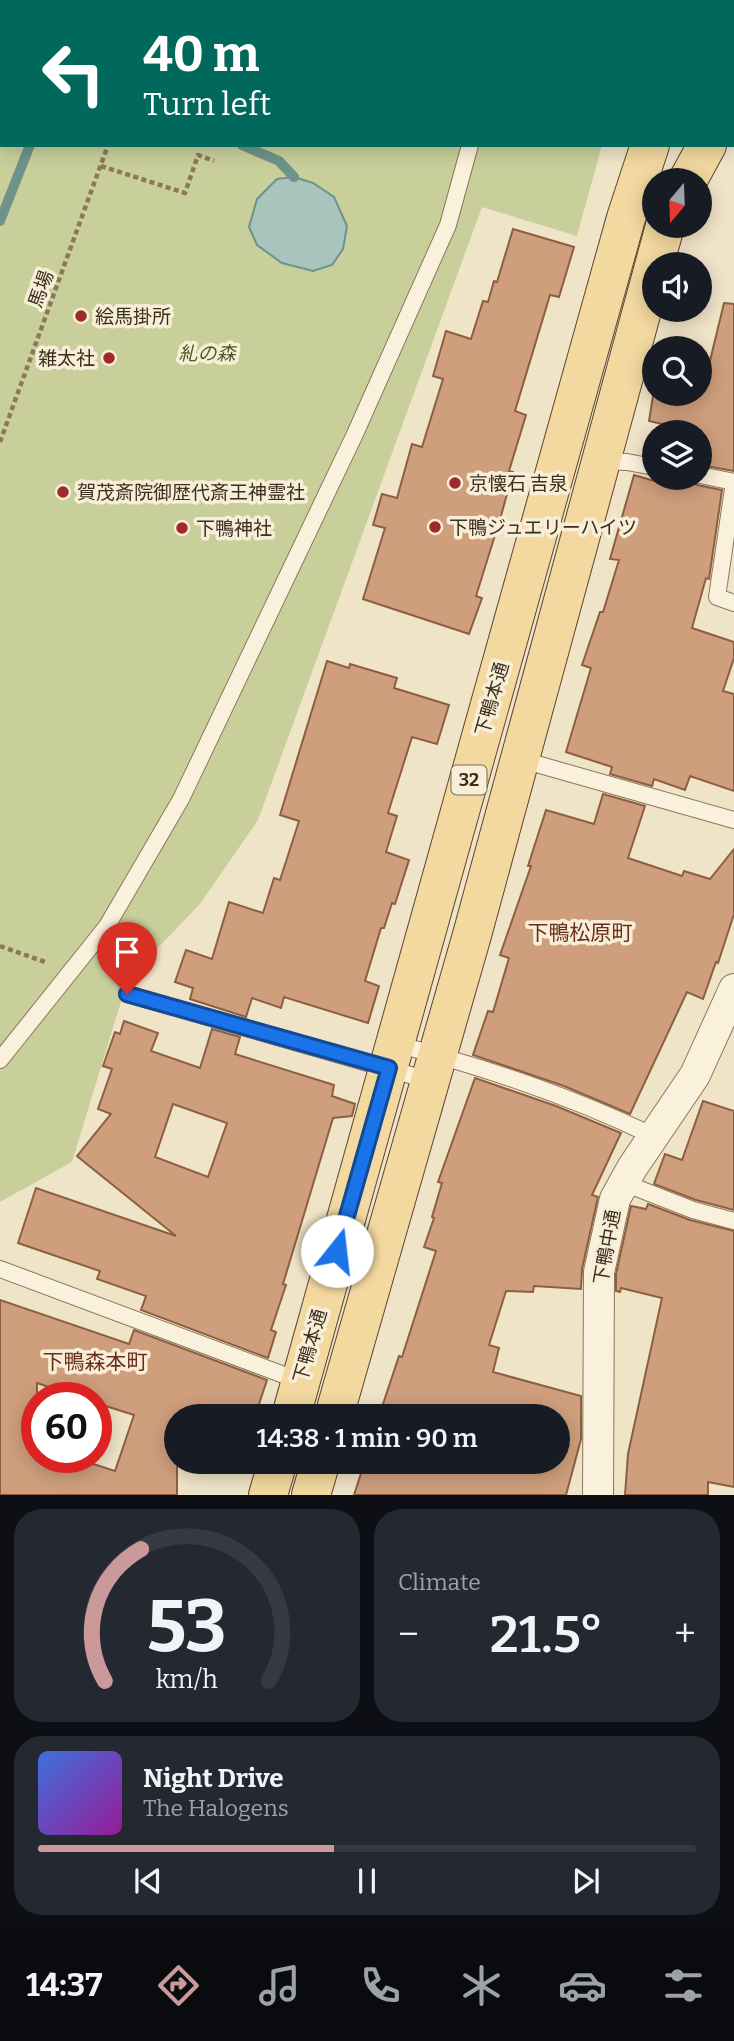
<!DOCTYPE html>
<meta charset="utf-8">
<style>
body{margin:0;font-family:Bitter,"Noto Sans JP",serif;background:#242831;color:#f1f3f6;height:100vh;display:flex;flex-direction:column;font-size:26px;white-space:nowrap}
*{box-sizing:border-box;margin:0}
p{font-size:23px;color:#9ea1a6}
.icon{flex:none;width:38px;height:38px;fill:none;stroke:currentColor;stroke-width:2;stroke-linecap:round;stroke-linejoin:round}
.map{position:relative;height:1495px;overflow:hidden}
.sheet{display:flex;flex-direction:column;gap:14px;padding:14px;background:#0d0f14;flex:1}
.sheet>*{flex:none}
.top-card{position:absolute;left:0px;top:0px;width:735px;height:147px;box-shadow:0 4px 18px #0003;background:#00695c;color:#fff;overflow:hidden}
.needle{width:46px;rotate:199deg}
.tools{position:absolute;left:642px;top:168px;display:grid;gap:14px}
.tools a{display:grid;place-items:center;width:70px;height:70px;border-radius:50%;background:#171b24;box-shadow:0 4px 18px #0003;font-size:35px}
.speed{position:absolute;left:21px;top:1382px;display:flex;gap:14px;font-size:35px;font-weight:700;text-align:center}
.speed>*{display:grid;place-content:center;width:91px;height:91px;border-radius:50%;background:#171b24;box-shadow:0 4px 18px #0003;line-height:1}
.speed .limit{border:10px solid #d22;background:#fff;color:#111}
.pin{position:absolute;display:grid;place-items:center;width:60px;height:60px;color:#fff;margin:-72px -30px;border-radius:50% 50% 50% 0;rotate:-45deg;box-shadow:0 0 7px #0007}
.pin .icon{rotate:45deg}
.me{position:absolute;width:77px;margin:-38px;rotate:16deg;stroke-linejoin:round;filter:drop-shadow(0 0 5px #0008)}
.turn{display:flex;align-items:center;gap:24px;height:147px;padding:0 28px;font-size:32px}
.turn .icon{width:91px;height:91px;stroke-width:2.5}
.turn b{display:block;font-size:49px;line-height:60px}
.big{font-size:52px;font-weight:600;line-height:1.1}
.sheet .widget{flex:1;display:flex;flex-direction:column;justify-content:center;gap:10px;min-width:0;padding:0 24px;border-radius:28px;background:#242831}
.sheet .dial{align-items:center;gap:0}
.dial svg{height:182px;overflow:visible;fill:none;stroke:#363941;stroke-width:7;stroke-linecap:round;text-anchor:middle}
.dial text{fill:#f1f3f6;stroke:none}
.song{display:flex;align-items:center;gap:21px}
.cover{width:84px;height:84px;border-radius:10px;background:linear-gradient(135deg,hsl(220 70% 55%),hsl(300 70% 35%))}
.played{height:7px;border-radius:4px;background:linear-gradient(90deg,#cc999b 45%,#363941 45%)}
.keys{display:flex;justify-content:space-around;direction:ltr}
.heat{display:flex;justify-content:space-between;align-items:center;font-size:38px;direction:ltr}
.sheet .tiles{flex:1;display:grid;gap:14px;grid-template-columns:1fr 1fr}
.widget:last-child{grid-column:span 2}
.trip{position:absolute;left:164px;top:1404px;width:406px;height:70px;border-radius:35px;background:#171b24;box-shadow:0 4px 18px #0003;font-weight:600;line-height:70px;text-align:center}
.tab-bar{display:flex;height:112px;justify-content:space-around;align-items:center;background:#090b0e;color:#9ea1a6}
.tab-bar .icon{width:49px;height:49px}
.tab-bar .on{color:#cc999b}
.tab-bar b{font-size:32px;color:#f1f3f6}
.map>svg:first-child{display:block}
</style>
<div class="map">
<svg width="734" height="1495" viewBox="0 0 734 1495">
<rect width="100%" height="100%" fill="#f0e4c8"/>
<!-- green -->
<polygon fill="#c9cf9b" points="0,0 642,0 2,2 2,145 602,145 577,236 482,207 258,820 200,904 128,979 72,1162 0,1202"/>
<!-- water -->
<polygon fill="#a9c4bc" stroke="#6f938a" stroke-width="2" points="294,177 313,183 334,197 347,226 343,249 332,265 313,271 282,263 257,245 249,227 257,199 277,179"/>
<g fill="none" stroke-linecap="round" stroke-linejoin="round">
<!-- stream -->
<g stroke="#6f938a" stroke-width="10">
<polyline points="86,2 87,0"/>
<polyline points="242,145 279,161 294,177"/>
<polyline points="0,221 30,145"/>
</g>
</g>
<!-- building -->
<g fill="#cf9f7d" stroke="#8d5f41" stroke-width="2" fill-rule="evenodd">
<polygon points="513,229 574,247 559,297 550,295 515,411 526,415 509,471 513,472 501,516 476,596 482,598 469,634 363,599 385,528 373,525 382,494 397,498 412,444 422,447 443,379 433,376 446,331 471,339 483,301 488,302 494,281 497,282"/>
<polygon points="724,303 734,304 734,471 700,465 700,432 673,432 675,427 649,421 654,390 654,394 700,394 700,363 709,365"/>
<polygon points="634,475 661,483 662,478 690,478 697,485 722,490 709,579 706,578 692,628 734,642 734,658 723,691 734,694 734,791 690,776 685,790 654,779 652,786 610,774 612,767 566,752 591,668 582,665 600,612 603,612 619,560 610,559"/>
<polygon points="327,661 349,668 350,664 397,678 394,688 449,705 437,744 412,737 388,813 397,816 386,852 409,860 395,904 392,903 384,928 381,928 365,981 379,986 368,1023 284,997 281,1008 252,998 246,1017 190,999 193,988 175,982 186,950 212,959 229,902 263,913 274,878 280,880 299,821 280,815"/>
<polygon points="603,794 645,806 628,858 682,876 684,871 710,879 734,849 734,914 718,963 716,962 703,999 687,992 630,1114 564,1086 473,1055 488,1011 493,1012 509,958 500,955 531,866 528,866 546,810 594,824"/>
<path d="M124 1021 158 1033 151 1051 200 1068 212 1029 240 1037 235 1054 334 1085 332 1096 355 1104 352 1116 333 1118 283 1284 286 1285 271 1330 276 1332 268 1358 141 1310 146 1296 97 1279 100 1271 18 1243 36 1188 176 1236 77 1156 111 1114 98 1109 112 1069 103 1066 115 1032 120 1034ZM173 1104 227 1123 208 1177 155 1157Z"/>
<polygon points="475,1078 556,1106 621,1133 592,1195 598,1197 582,1269 581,1289 534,1286 533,1292 506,1291 489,1345 499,1348 493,1372 581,1396 581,1439 566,1495 354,1495 365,1461 558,1461 558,1416 379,1416 399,1356 402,1357 436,1251 424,1247 434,1218 432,1217 442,1183 438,1182"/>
<polygon points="703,1101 734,1111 734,1210 696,1200 654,1184 665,1154 682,1160"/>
<polygon points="648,1204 690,1220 734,1231 734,1487 708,1482 708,1495 625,1495 628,1454 662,1298 621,1288 620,1292 616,1291 616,1274 631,1206 646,1209"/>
<path d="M0 1300 129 1344 134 1330 267 1380 255 1416H177V1495H0ZM37 1383 82 1398H96V1403L134 1415 115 1471 75 1458H37Z"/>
</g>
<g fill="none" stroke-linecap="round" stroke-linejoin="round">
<!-- service casing -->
<g stroke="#8d765c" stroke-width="18">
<g id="service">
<polyline points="490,2 491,0"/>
<polyline points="600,461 627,462 654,467"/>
<polyline points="700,475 734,482 717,597 734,603"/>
<polyline points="519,759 734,820"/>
<polyline points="127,994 431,1081"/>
<path d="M396 1044C484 1067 573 1097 655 1137"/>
<polyline points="0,1060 107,926 181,799 355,434 448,225 470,145"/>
<polyline points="624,1183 693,1210 734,1221"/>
<polyline points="0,1269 300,1381"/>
</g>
</g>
<!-- minor casing -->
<g stroke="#8d765c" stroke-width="32">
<polyline id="minor" points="598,1495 599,1272 615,1199 632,1168 695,1075 734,989"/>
</g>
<!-- primary casing -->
<g stroke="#5b4430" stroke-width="40">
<g id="primary">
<polyline points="686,2 686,0"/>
<polyline points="733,4 734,3"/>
<polyline points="733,95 734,93"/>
<polyline points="688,180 707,145"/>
<polyline points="291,1416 626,218 650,145"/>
<polyline points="334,1416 472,935 665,226"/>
<polyline points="268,1495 278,1461"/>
<polyline points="311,1495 321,1461"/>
</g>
</g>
<!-- path -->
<g stroke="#8d765c" stroke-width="4.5" stroke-dasharray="5 3.5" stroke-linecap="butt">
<polyline points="31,2 31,0"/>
<polyline points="162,2 162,0"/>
<polyline points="0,78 2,73"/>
<polyline points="101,166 185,193 198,155 214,161"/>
<polyline points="0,442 108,145"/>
<polyline points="0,946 48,963"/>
</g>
<!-- service -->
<use href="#service" stroke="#faf1dc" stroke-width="16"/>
<!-- minor -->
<use href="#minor" stroke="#faf1dc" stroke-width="30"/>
<!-- primary -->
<use href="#primary" stroke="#f3d9a0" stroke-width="38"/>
</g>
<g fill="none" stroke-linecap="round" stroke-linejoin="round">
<!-- route casing -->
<g stroke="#114b97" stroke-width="18">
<polyline id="route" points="127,994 389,1068 337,1251"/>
</g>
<!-- route -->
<use href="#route" stroke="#1a73e8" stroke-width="12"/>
</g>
<!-- markers -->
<g fill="#9e2a2b" stroke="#f7eed8" stroke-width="2.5">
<circle cx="81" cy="316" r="7"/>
<circle cx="109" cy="358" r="7"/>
<circle cx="455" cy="483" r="7"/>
<circle cx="63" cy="492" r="7"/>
<circle cx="435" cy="527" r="7"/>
<circle cx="182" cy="528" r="7"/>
</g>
<g text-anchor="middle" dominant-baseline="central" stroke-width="7" stroke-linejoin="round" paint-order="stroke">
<!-- shield labels -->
<rect fill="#f7eed8" stroke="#756857" stroke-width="2" x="451.5" y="765.5" width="35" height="29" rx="5"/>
<g font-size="18" font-weight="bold" fill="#3d2e20">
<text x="469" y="780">32</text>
</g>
<!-- street labels -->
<g font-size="19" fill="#3d2e20" stroke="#f7eed8">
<text transform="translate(41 289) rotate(-70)">馬場</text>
<text transform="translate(492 699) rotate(-74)">下鴨本通</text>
<text transform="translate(607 1247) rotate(-80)">下鴨中通</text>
<text transform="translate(310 1346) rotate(-74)">下鴨本通</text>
</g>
<!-- poi labels -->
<g font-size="19" fill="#3d2e20" stroke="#f7eed8" text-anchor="start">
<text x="95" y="316">絵馬掛所</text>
<text x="95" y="358" text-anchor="end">雑太社</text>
<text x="469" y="483">京懐石 吉泉</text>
<text x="77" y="492">賀茂斎院御歴代斎王神霊社</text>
<text x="449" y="527">下鴨ジュエリーハイツ</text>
<text x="196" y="528">下鴨神社</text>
</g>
<!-- park labels -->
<g font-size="19" font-style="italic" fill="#4d5a26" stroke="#f7eed8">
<text x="207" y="353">糺の森</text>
</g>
<!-- neighbourhood labels -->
<g font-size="21" fill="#6b2e1e" stroke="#f7eed8">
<text x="580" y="933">下鴨松原町</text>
<text x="95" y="1362">下鴨森本町</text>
</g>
</g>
</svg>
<div class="tools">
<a><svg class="needle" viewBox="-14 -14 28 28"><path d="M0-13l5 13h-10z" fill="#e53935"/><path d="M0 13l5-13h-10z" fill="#9ea1a6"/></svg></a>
<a><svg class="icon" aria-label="sound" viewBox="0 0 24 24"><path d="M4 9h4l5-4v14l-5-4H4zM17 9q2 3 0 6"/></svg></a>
<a><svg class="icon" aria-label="search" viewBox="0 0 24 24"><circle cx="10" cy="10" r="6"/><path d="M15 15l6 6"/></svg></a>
<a><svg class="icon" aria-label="layers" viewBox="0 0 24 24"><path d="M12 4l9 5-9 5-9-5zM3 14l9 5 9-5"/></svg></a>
</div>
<div class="speed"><div class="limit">60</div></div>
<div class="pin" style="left:127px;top:994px;background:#d93025"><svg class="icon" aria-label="arrive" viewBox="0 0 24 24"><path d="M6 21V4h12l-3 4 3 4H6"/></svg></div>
<svg class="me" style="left:337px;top:1251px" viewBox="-20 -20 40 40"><circle r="19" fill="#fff"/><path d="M0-13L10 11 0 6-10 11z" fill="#1a73e8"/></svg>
<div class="trip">14:38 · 1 min · 90 m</div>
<div class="top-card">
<div class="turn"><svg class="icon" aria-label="left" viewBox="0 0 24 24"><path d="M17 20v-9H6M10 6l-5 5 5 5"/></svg><div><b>40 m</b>Turn left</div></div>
</div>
</div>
<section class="sheet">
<div class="tiles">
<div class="widget dial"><svg viewBox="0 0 100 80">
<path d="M14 69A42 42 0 1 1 86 69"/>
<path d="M14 69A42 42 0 0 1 30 11" stroke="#cc999b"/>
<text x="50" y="56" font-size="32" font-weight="700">53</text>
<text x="50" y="72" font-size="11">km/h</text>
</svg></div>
<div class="widget"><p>Climate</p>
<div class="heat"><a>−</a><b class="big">21.5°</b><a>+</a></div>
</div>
<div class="widget">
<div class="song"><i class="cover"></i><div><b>Night Drive</b><p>The Halogens</p></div></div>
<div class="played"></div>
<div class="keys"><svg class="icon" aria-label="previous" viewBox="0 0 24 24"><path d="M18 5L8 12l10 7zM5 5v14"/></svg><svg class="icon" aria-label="pause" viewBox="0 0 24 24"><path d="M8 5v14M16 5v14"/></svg><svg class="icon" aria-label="next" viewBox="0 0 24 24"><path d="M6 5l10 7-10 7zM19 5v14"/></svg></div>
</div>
</div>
</section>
<nav class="tab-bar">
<b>14:37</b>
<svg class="icon on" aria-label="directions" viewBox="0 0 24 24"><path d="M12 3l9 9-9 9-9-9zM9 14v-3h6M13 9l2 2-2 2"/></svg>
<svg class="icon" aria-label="music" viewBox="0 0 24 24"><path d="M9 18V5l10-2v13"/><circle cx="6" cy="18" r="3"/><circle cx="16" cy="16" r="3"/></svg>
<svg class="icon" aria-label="phone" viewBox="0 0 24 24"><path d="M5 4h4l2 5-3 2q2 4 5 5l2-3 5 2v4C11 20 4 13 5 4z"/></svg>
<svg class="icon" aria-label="climate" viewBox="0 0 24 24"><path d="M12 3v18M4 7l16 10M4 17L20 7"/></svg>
<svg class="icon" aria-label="car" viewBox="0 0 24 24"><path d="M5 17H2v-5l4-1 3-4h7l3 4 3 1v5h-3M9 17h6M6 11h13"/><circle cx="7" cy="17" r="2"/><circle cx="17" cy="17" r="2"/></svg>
<svg class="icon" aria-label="filters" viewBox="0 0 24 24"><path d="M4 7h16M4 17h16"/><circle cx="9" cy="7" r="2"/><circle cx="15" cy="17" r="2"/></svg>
</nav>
